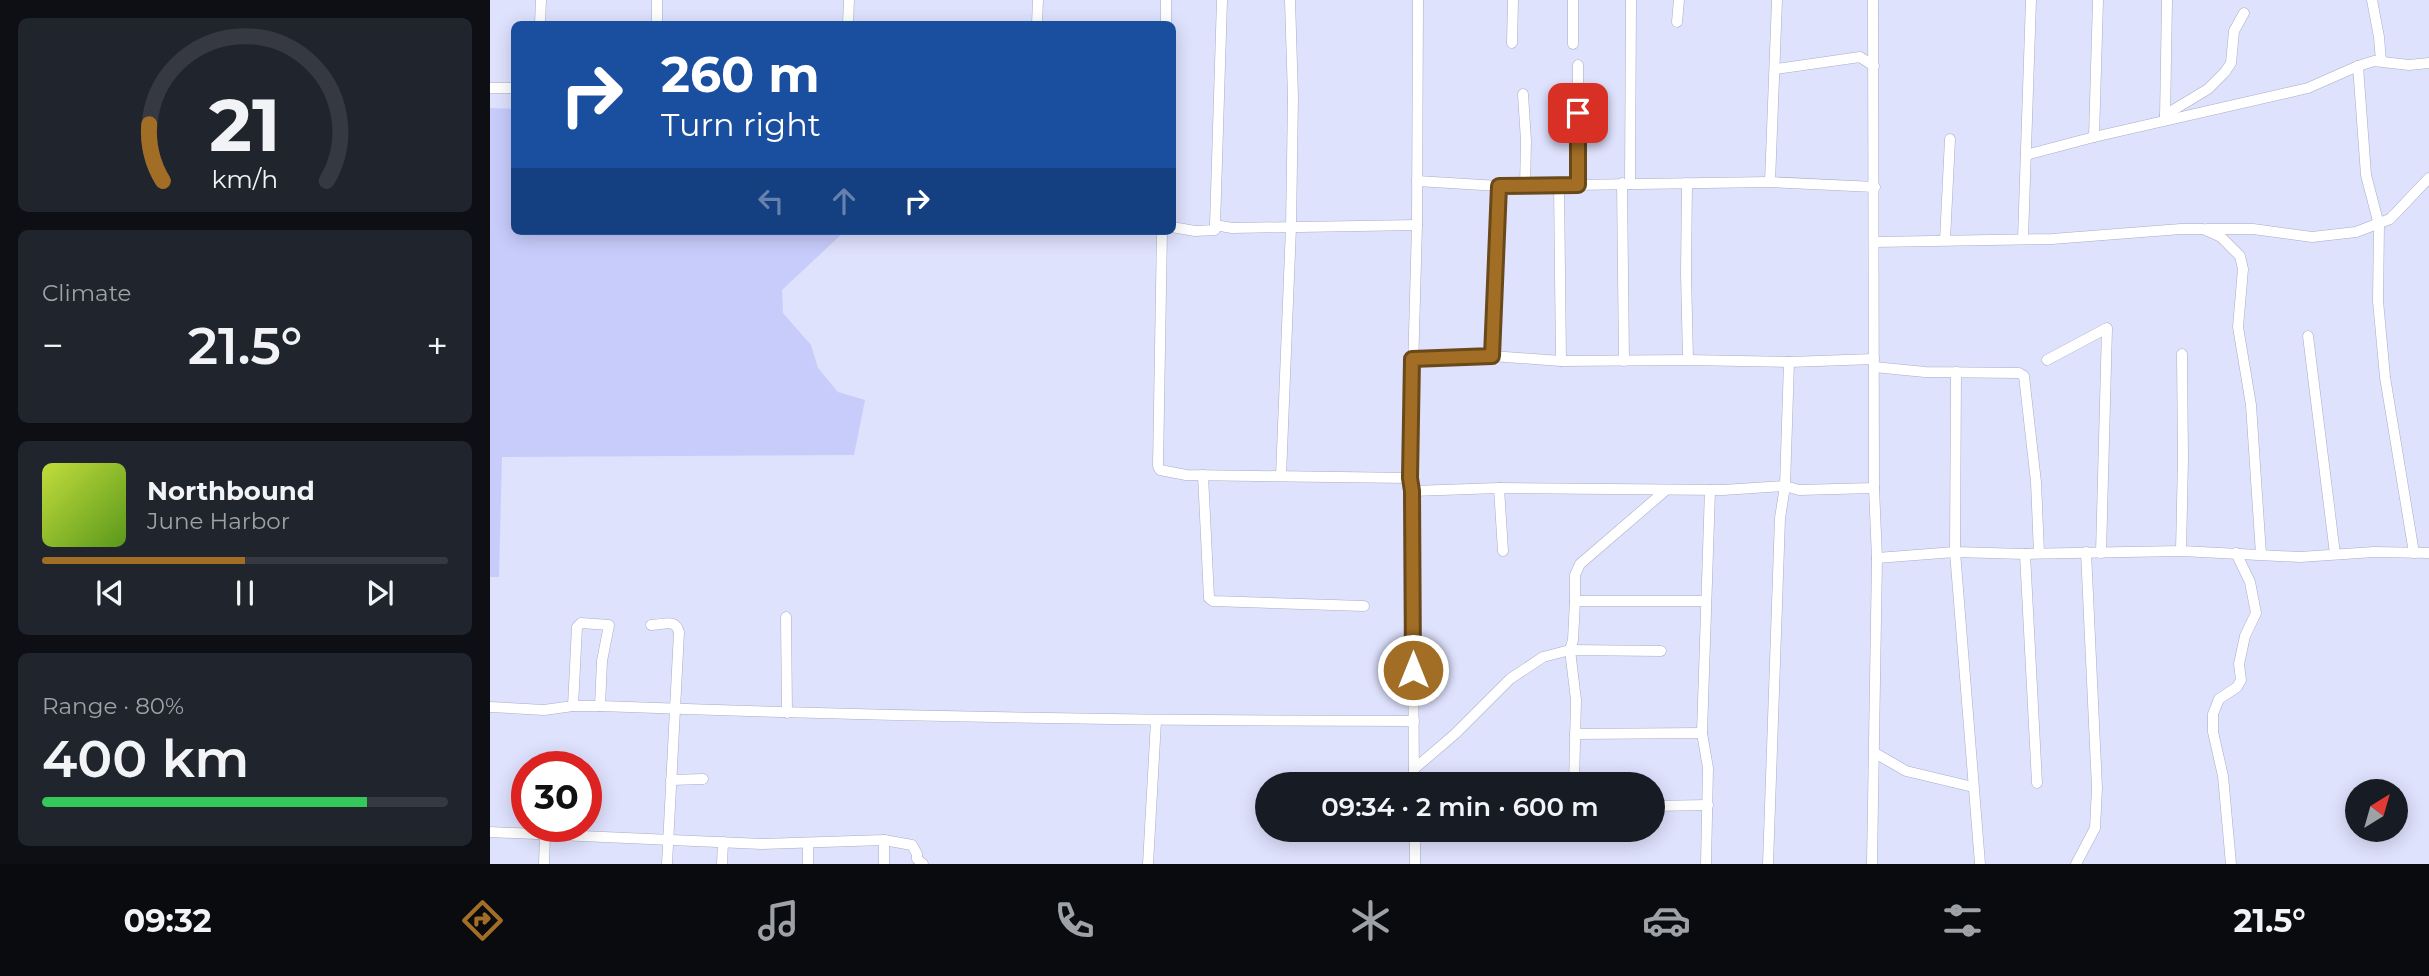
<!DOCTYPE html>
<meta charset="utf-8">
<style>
body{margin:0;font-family:Montserrat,sans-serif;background:#20242c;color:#f1f3f6;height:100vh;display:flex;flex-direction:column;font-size:26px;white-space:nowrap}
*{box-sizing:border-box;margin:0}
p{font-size:23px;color:#9ea1a6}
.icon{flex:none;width:38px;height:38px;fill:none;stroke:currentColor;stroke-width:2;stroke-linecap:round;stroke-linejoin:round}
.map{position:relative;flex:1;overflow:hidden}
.sheet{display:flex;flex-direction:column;gap:18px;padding:18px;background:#0d0f14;width:490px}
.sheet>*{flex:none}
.banner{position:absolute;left:21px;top:21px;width:665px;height:214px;border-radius:10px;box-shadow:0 4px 18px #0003;background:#1a4fa0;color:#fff;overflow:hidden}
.needle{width:46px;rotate:37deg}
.buttons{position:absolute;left:1855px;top:779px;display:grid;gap:14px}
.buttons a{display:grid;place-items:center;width:63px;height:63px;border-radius:50%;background:#171b24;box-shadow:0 4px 18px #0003;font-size:35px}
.speed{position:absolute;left:21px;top:751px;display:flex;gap:14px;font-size:35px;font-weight:700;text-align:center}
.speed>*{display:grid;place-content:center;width:91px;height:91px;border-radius:50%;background:#171b24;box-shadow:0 4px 18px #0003;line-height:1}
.speed .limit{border:10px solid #d22;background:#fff;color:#111}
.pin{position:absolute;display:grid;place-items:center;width:60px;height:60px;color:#fff;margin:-30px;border-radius:14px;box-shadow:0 4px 10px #0006}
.me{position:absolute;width:77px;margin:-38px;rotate:0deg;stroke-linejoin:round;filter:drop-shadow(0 0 5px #0008)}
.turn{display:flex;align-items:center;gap:24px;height:147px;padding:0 35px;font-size:32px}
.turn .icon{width:91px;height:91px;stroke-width:2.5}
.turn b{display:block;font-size:49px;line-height:60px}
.lanes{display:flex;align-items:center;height:66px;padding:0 35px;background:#0003;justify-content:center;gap:35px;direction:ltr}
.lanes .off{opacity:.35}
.big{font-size:52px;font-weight:600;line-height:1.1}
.sheet .widget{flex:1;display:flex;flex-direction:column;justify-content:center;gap:10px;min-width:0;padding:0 24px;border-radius:10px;background:#20242c}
.sheet .dial{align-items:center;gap:0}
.dial svg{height:182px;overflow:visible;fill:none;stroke:#363941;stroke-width:7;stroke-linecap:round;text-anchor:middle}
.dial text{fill:#f1f3f6;stroke:none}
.song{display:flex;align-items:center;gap:21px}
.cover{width:84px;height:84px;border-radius:10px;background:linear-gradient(135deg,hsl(70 70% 55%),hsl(90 70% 35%))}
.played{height:7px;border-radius:4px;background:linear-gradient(90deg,#a26e26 50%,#363941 50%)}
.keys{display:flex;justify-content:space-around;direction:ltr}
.heat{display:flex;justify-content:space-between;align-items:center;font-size:38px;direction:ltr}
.charge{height:10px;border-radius:5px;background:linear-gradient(90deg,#34c759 80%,#363941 0)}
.trip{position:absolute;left:765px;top:772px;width:410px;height:70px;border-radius:35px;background:#171b24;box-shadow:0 4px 18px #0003;font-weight:600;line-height:70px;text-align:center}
.menu{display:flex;height:112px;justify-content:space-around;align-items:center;background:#090b0e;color:#9ea1a6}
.menu .icon{width:49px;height:49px}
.menu .active{color:#a26e26}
.menu b{font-size:32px;color:#f1f3f6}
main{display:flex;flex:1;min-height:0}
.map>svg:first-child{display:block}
</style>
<main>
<section class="sheet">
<div class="widget dial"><svg viewBox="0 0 100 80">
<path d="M14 69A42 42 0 1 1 86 69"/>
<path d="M14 69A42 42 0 0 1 8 44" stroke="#a26e26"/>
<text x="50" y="56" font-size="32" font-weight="700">21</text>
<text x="50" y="72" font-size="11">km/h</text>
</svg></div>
<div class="widget"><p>Climate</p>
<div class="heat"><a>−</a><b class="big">21.5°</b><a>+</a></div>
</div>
<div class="widget">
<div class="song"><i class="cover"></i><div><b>Northbound</b><p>June Harbor</p></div></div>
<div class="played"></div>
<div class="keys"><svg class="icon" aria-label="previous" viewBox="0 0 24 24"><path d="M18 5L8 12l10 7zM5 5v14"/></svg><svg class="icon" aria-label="pause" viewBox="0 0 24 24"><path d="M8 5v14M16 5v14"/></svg><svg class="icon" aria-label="next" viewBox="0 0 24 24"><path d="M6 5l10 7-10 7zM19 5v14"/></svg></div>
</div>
<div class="widget"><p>Range · 80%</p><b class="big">400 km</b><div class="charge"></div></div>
</section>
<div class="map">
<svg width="1939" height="864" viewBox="0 0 1939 864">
<rect width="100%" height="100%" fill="#dfe2fd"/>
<!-- green -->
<polygon fill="#c8ccfb" points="0,108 24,109 24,231 355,231 292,290 293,313 321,345 328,368 348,392 375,400 364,455 12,457 9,577 0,577"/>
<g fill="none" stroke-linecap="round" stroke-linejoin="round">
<!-- minor casing -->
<g stroke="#a9acc6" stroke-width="11">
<g id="minor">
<polyline points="167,0 167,24"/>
<polyline points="1083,0 1083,44"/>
<polyline points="1882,0 1889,37 1891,61"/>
<polyline points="1187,22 1189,0"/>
<polyline points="50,24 51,0"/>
<polyline points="358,24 359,0"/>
<polyline points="547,24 548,0"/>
<polyline points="676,24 676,0"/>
<polyline points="1022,43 1023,0"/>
<polyline points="1868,66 1876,175 1889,225 1888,301 1895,377 1924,553"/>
<polyline points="1286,69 1370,57 1384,66"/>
<polyline points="0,88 24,88"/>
<polyline points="1033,94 1036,141 1035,187"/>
<polyline points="1675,115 1718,89 1735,72 1741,63 1744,31 1754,13"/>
<polyline points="1675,118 1677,0"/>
<polyline points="1604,137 1608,0"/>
<polyline points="1536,155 1604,137 1818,88 1868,66 1884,61 1919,65 1939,63"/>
<polyline points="927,181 1009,186 1280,182 1385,187"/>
<polyline points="1280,182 1287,0"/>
<polyline points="1132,183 1134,361"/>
<polyline points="1197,183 1196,273 1198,360"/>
<polyline points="1140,184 1141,0"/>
<polyline points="1088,185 1088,65"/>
<polyline points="1069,186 1071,361"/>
<polyline points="725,225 732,0"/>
<polyline points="682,227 705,231 725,230 725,225 742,228 927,225"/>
<polyline points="1717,229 1763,229 1822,237 1866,232 1900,219 1939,178"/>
<polyline points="672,231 668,466 670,470 696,475 920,478"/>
<polyline points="1533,239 1541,0"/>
<polyline points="1455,240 1460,139"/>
<polyline points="1385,242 1562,239 1691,229 1713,229 1731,237 1750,256 1753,269 1748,327 1761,405 1771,554"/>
<polyline points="1818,336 1845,554"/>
<polyline points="1002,356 1009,186"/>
<polyline points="922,359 1002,356 1071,361 1198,360 1299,362 1384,359"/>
<polyline points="1557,360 1617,328 1611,553"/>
<polyline points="1384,367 1435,372 1529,373 1534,376 1546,482 1549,553"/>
<polyline points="1466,372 1465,552 1490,864"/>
<polyline points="713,475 719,598 723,601 874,606"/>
<polyline points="791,476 801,227 803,97 800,0"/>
<polyline points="1009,488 1013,551"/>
<polyline points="922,491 1009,488 1233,490 1295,486 1309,490 1384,488"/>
<polyline points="1691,551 1693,459 1692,354"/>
<polyline points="1535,554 1547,783"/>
<polyline points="1387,558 1465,552 1535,554 1691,551 1810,557 1884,552 1939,553"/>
<polyline points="1085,601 1085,575 1090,564 1176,490"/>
<polyline points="296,617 297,713"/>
<path d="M161 625C173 625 185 618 189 632L177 864"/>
<polyline points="83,706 87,627 91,623 119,625 112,661 110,706"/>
<path d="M0 707 54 710 83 706H110C381 716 652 721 924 721"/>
<polyline points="1212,733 1220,490"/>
<polyline points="1085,734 1212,733 1218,768 1216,864"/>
<polyline points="1385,753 1416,771 1483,787"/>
<polyline points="924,769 965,734 1020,679 1053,657 1080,650 1171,651"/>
<polyline points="181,780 213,779"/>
<polyline points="924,784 922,491 920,478 927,225 928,0"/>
<polyline points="993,784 1084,782"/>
<polyline points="1084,784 1086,700 1080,650 1083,640 1085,601 1216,601"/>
<polyline points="1162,806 1218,805"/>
<polyline points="925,830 925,864"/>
<polyline points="0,832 272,844 394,840 422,845 427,854 427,859 433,864"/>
<polyline points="394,840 394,864"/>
<polyline points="54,864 55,835"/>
<polyline points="232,864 233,842"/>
<polyline points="318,864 318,843"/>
<polyline points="658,864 666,721"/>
<polyline points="1278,864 1290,518 1295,486 1299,362"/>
<polyline points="1382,864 1387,558 1384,488 1383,0"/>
<polyline points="1586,864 1605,828 1607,788 1596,552"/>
<polyline points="1741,864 1733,776 1723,732 1723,714 1729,699 1747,687 1751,680 1749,664 1755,636 1766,613 1760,582 1746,553"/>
</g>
</g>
<!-- minor -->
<use href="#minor" stroke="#fff" stroke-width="10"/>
</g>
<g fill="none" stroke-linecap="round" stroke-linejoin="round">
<!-- route casing -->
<g stroke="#694819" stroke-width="18">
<polyline id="route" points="923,670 922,491 920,478 922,359 1002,356 1009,186 1088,185 1088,113"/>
</g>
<!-- route -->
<use href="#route" stroke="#a26e26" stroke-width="12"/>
</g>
</svg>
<div class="buttons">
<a><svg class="needle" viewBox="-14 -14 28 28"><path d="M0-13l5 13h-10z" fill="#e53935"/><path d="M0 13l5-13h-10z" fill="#9ea1a6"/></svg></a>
</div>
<div class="speed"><div class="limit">30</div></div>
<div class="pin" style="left:1088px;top:113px;background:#d93025"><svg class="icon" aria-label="arrive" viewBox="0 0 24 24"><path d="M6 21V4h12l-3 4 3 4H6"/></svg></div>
<svg class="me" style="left:923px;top:670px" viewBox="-20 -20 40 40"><circle r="17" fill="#a26e26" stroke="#fff" stroke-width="3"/><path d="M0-11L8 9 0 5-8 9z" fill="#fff"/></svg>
<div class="trip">09:34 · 2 min · 600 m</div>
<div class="banner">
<div class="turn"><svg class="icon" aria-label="right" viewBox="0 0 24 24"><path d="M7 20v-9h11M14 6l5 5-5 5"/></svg><div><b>260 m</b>Turn right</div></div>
<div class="lanes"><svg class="icon off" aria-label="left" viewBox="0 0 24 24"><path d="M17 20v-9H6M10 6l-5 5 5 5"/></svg><svg class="icon off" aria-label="ahead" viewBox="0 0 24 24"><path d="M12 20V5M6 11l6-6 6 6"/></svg><svg class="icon" aria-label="right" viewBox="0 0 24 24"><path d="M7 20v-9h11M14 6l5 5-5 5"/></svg></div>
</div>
</div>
</main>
<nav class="menu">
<b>09:32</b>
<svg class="icon active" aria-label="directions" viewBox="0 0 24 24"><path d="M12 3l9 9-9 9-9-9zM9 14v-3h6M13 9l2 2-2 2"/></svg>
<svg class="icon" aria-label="music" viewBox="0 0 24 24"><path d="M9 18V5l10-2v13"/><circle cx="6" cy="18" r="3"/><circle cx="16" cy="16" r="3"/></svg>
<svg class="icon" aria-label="phone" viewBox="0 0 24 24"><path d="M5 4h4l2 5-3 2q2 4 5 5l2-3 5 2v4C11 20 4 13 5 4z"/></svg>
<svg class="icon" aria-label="climate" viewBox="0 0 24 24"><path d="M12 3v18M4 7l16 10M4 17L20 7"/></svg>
<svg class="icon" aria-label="car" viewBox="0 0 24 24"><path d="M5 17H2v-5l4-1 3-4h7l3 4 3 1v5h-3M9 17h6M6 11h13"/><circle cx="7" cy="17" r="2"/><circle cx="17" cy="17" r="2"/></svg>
<svg class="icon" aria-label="filters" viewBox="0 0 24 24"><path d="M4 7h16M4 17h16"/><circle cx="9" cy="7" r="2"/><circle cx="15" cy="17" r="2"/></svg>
<b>21.5°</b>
</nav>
